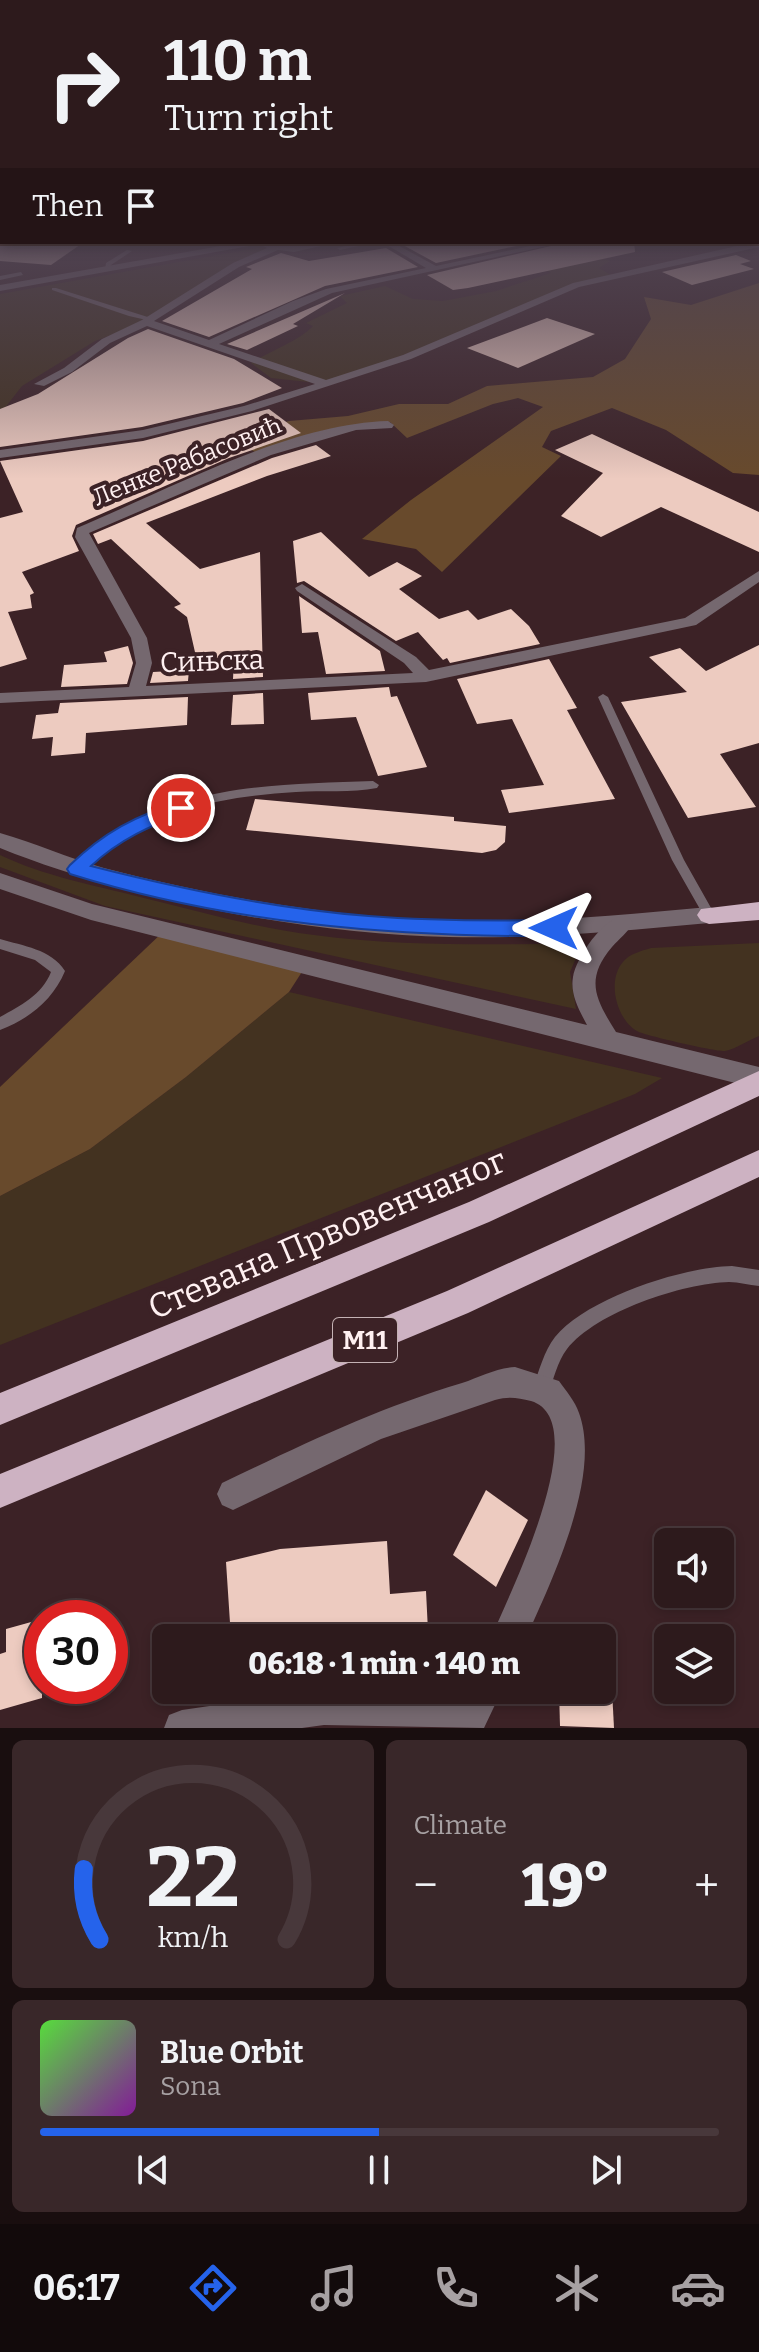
<!DOCTYPE html>
<meta charset="utf-8">
<style>
body{margin:0;font-family:Bitter,serif;background:#392729;color:#f1f3f6;height:100vh;display:flex;flex-direction:column;font-size:30px;white-space:nowrap}
*{box-sizing:border-box;margin:0}
p{font-size:26px;color:#a7a1a3}
.icon{flex:none;width:44px;height:44px;fill:none;stroke:currentColor;stroke-width:2;stroke-linecap:round;stroke-linejoin:round}
.map{position:relative;height:1728px;overflow:hidden}
.sheet{display:flex;flex-direction:column;gap:12px;padding:12px;background:#190e0f;flex:1}
.sheet>*{flex:none}
.hud{position:absolute;left:0px;top:0px;width:760px;height:244px;box-shadow:0 4px 12px #0003,0 0 0 2px #48383b;background:#2d1a1c;color:#f1f3f6;overflow:hidden}
.controls{position:absolute;left:654px;top:1528px;display:grid;gap:16px}
.controls a{display:grid;place-items:center;width:80px;height:80px;border-radius:12px;background:#2d1a1c;box-shadow:0 4px 12px #0003,0 0 0 2px #48383b;font-size:40px}
.speed{position:absolute;left:24px;top:1600px;display:flex;gap:16px;font-size:40px;font-weight:700;text-align:center}
.speed>*{display:grid;place-content:center;width:104px;height:104px;border-radius:50%;background:#2d1a1c;box-shadow:0 4px 12px #0003,0 0 0 2px #48383b;line-height:1}
.speed .limit{border:12px solid #d22;background:#fff;color:#111}
.pin{position:absolute;display:grid;place-items:center;width:68px;height:68px;color:#fff;margin:-34px;border:4px solid #fff;border-radius:50%;box-shadow:0 2px 8px #0007}
.me{position:absolute;width:88px;margin:-44px;rotate:270deg;stroke-linejoin:round;filter:drop-shadow(0 0 6px #0008)}
.turn{display:flex;align-items:center;gap:28px;height:168px;padding:0 32px;font-size:36px}
.turn .icon{width:104px;height:104px;stroke-width:2.5}
.turn b{display:block;font-size:56px;line-height:68px}
.then{display:flex;align-items:center;height:76px;padding:0 32px;background:#0003;gap:16px;font-size:30px}
.big{font-size:60px;font-weight:800;line-height:1.1}
.sheet .card{flex:1;display:flex;flex-direction:column;justify-content:center;gap:12px;min-width:0;padding:0 28px;border-radius:12px;background:#392729}
.sheet .dial{align-items:center;gap:0}
.dial svg{height:208px;overflow:visible;fill:none;stroke:#48383b;stroke-width:7;stroke-linecap:round;text-anchor:middle}
.dial text{fill:#f1f3f6;stroke:none}
.song{display:flex;align-items:center;gap:24px}
.cover{width:96px;height:96px;border-radius:12px;background:linear-gradient(135deg,hsl(110 70% 55%),hsl(290 70% 35%))}
.played{height:8px;border-radius:4px;background:linear-gradient(90deg,#2563eb 50%,#48383b 50%)}
.keys{display:flex;justify-content:space-around;direction:ltr}
.heat{display:flex;justify-content:space-between;align-items:center;font-size:44px;direction:ltr}
.sheet .tiles{flex:1;display:grid;gap:12px;grid-template-columns:1fr 1fr}
.card:last-child{grid-column:span 2}
.trip{position:absolute;left:152px;top:1624px;width:464px;height:80px;border-radius:12px;background:#2d1a1c;box-shadow:0 4px 12px #0003,0 0 0 2px #48383b;font-weight:800;line-height:80px;text-align:center}
.menu{display:flex;height:128px;justify-content:space-around;align-items:center;background:#120a0b;color:#a7a1a3}
.menu .icon{width:56px;height:56px}
.menu .selected{color:#2563eb}
.menu b{font-size:36px;color:#f1f3f6}
.map>svg:first-child{display:block}
</style>
<div class="map">
<svg width="759" height="1728" viewBox="0 0 759 1728">
<rect width="100%" height="100%" fill="#3c2226"/>
<!-- green -->
<g fill="#433220">
<polygon points="263,247 267,251 246,259 146,322 95,341 22,386 4,409 0,409 0,294"/>
<path d="M583 253 610 261 599 268 613 276 576 285 508 315 327 384 271 378 251 363C270 351 299 341 313 326L306 323 347 303 340 296 385 286 413 299 443 301 496 291 551 273 545 268Z"/>
<path d="M0 855C44 876 93 885 140 897 198 911 255 928 314 935 402 947 493 944 582 944L570 972 576 1009 105 906 0 867Z"/>
<path d="M759 943V1036C749 1040 735 1049 725 1051 717 1052 648 1036 639 1032 617 1022 606 981 623 962 629 954 641 951 651 948Z"/>
<polygon points="289,992 662,1078 635,1094 0,1345 0,1196 90,1149 186,1077"/>
</g>
<!-- forest -->
<g fill="#684a2c">
<polygon points="759,283 759,475 733,473 666,430 612,408 551,431 542,447 561,456 442,572 416,549 362,539 411,500 543,407 518,398 493,404 407,438 390,422 364,424 258,454 231,438 289,421 348,416 399,404 448,404 487,386 593,377 625,359 651,319 644,297 691,305"/>
<polygon points="164,931 307,964 289,992 186,1077 90,1149 0,1196 0,1087"/>
</g>
<!-- building -->
<g fill="#edcbc0">
<polygon points="0,242 84,242 51,265 0,261"/>
<polygon points="418,242 535,242 436,263 403,245"/>
<polygon points="568,242 634,242 635,252 468,288 453,290 427,275"/>
<polygon points="386,248 418,267 325,286 209,337 162,321 252,269 246,267 281,253 309,261"/>
<polygon points="736,255 751,261 740,264 754,269 692,285 662,272"/>
<polygon points="345,293 293,324 298,326 247,350 227,344"/>
<polygon points="547,318 595,334 518,368 467,348"/>
<polygon points="148,329 234,359 282,388 243,403 142,427 0,447 0,409 38,394 128,338"/>
<polygon points="269,409 301,433 229,458 76,525 72,536 79,551 22,572 34,593 30,595 32,608 8,612 27,659 0,667 0,518 23,512 0,461 143,441"/>
<polygon points="592,434 759,512 759,552 661,507 601,537 561,516 603,473 555,450"/>
<polygon points="316,445 331,456 267,476 146,523 200,569 260,552 263,677 233,679 234,659 197,661 187,617 174,607 181,604 111,539 98,544 93,534 272,458"/>
<polygon points="321,532 369,577 397,562 422,576 399,589 439,619 468,610 478,620 511,609 529,626 540,644 450,663 447,658 443,660 418,632 396,641 304,581 297,583 293,541"/>
<polygon points="299,596 380,651 385,671 326,674 318,632 302,633"/>
<polygon points="759,645 759,743 720,754 756,807 688,818 621,702 687,692 649,657 680,648 706,671"/>
<polygon points="128,646 133,663 127,684 61,687 64,665 107,662 104,652"/>
<polygon points="549,659 577,708 567,710 615,799 509,813 501,790 544,785 512,719 477,724 457,679"/>
<polygon points="189,670 188,681 150,683 153,672"/>
<polygon points="389,687 391,697 397,696 427,767 378,776 356,717 311,720 308,693"/>
<polygon points="263,693 264,724 231,725 233,695"/>
<polygon points="188,697 187,725 86,733 85,753 51,756 53,737 32,739 36,715 58,713 60,703"/>
<polygon points="255,799 454,817 454,821 506,826 505,842 496,850 482,853 246,830"/>
<polygon points="486,1490 528,1520 496,1587 453,1555"/>
<polygon points="387,1541 390,1594 426,1591 428,1631 349,1638 301,1638 301,1622 231,1638 226,1562 280,1549"/>
<polygon points="42,1619 42,1698 0,1710 0,1654 6,1652 6,1629"/>
<polygon points="559,1690 612,1690 614,1728 560,1726"/>
</g>
<g fill="none" stroke-linecap="round" stroke-linejoin="round">
<!-- service -->
<g fill="#75686f" fill-rule="evenodd">
<polygon points="364,242 376,242 340,250 337,248"/>
<polygon points="127,250 132,251 111,265 109,270 105,270 106,263"/>
<polygon points="21,272 23,275 0,280 0,276"/>
<polygon points="52,288 56,288 154,319 151,321 129,316 52,290"/>
<polygon points="603,694 608,697 684,860 715,915 713,918 705,918 672,860 598,697"/>
<path d="M373 781 379 785 377 788C351 793 323 790 296 792 232 796 167 807 113 843 101 851 91 863 80 872H72L70 869C82 853 100 840 117 830 193 784 286 784 373 781Z"/>
<path d="M0 939C23 946 51 949 65 971 53 1000 29 1019 0 1030V1017C20 1006 42 995 51 972L35 960 0 949Z"/>
<path d="M732 1266 759 1270V1286C749 1285 739 1282 729 1282 683 1283 596 1312 567 1349 557 1362 554 1379 548 1394L542 1397 536 1394 533 1388C539 1371 544 1351 555 1337 587 1298 682 1267 732 1266Z"/>
</g>
<!-- minor -->
<g fill="#75686f" fill-rule="evenodd">
<polygon points="759,241 759,247 579,287 411,359 252,411 143,438 0,458 0,450 143,430 244,406 315,384 147,326 110,343 72,372 44,386 34,384 64,368 102,339 142,320 233,263 267,248 260,244 0,291 0,285 243,242 294,246 339,242 294,252 278,250 239,267 154,321 209,340 293,301 326,289 426,268 382,242 392,242 436,266 549,242 565,242 332,293 219,344 326,380 403,355 573,283"/>
<path d="M388 421 394 425 392 428 356 430 271 455 89 533 147 638 152 663 146 686 413 673 404 663 297 591 295 588 302 584 416 657 429 670 685 618 759 571V582L696 625 426 682 0 703V693L129 687 136 663 131 638 75 537 77 528C170 489 288 424 388 421Z"/>
<path d="M0 833C35 843 68 858 104 868 215 897 332 917 447 921 535 923 622 915 709 907L716 909 719 915 716 921 709 923C623 931 536 939 449 937 308 934 131 901 0 848Z"/>
<path d="M515 1367 559 1381C566 1391 575 1401 579 1413 602 1476 552 1580 526 1638H491C506 1601 597 1421 531 1401 518 1398 509 1396 495 1400L381 1439 233 1510 222 1505 217 1494 222 1483C304 1444 375 1409 462 1383 480 1377 496 1368 515 1367Z"/>
<polygon points="320,1690 409,1690 461,1699 466,1690 502,1690 484,1728 324,1725 302,1728 164,1728 169,1715 182,1710"/>
</g>
<!-- tertiary -->
<path fill="#75686f" fill-rule="evenodd" d="M0 873 92 904 587 1025C579 1010 570 994 573 977 576 957 608 910 629 917L633 923C628 932 619 939 612 947 584 980 596 1000 616 1032L759 1067V1089L91 920 0 889Z"/>
<!-- trunk -->
<g fill="#cdb2c2" fill-rule="evenodd">
<polygon points="759,902 759,920 709,924 701,921 697,915 701,909"/>
<polygon points="759,1071 759,1096 489,1222 0,1425 0,1393 469,1202"/>
<polygon points="759,1150 759,1177 468,1313 0,1508 0,1474 447,1291"/>
</g>
</g>
<!-- sky -->
<linearGradient id="sky" x2="0" y2="1"><stop stop-color="#211315"/><stop offset="0.49" stop-color="#504452"/><stop offset="1" stop-color="#504452" stop-opacity="0"/></linearGradient>
<rect width="759" height="479" fill="url(#sky)"/>
<!-- route -->
<path fill="#2563eb" stroke="#184099" stroke-width="2" d="M181 802 189 808 187 812C150 826 120 839 91 866 181 889 276 909 369 916 431 921 492 921 554 920L560 923 563 928 560 933 554 936C391 937 226 923 70 874L67 869 70 865C103 833 136 815 181 802Z"/>
<g text-anchor="middle" dominant-baseline="central" stroke-width="8" stroke-linejoin="round" paint-order="stroke">
<!-- far-street labels -->
<g font-size="24" fill="#fff0f1" stroke="#3c2226">
<text transform="translate(187 461) rotate(-22)">Ленке Рабасовић</text>
</g>
<!-- shield labels -->
<rect fill="#3c2226" stroke="#c4b2b4" stroke-width="2" x="333" y="1318" width="64" height="44" rx="6"/>
<g font-size="26" font-weight="bold" fill="#fff0f1">
<text x="365" y="1340">M11</text>
</g>
<!-- street labels -->
<g font-size="28" fill="#fff0f1" stroke="#3c2226">
<text transform="translate(212 661) rotate(-2)">Сињска</text>
</g>
<!-- near-street labels -->
<g font-size="34" fill="#fff0f1" stroke="#3c2226">
<text transform="translate(327 1234) rotate(-23)">Стевана Првовенчаног</text>
</g>
</g>
</svg>
<div class="controls">
<a><svg class="icon" aria-label="sound" viewBox="0 0 24 24"><path d="M4 9h4l5-4v14l-5-4H4zM17 9q2 3 0 6"/></svg></a>
<a><svg class="icon" aria-label="layers" viewBox="0 0 24 24"><path d="M12 4l9 5-9 5-9-5zM3 14l9 5 9-5"/></svg></a>
</div>
<div class="speed"><div class="limit">30</div></div>
<div class="pin" style="left:181px;top:808px;background:#d93025"><svg class="icon" aria-label="arrive" viewBox="0 0 24 24"><path d="M6 21V4h12l-3 4 3 4H6"/></svg></div>
<svg class="me" style="left:554px;top:928px" viewBox="-20 -20 40 40"><path d="M0-17L14 15 0 8-14 15z" fill="#2563eb" stroke="#fff" stroke-width="4"/></svg>
<div class="trip">06:18 · 1 min · 140 m</div>
<div class="hud">
<div class="turn"><svg class="icon" aria-label="right" viewBox="0 0 24 24"><path d="M7 20v-9h11M14 6l5 5-5 5"/></svg><div><b>110 m</b>Turn right</div></div>
<div class="then">Then<svg class="icon" aria-label="arrive" viewBox="0 0 24 24"><path d="M6 21V4h12l-3 4 3 4H6"/></svg></div>
</div>
</div>
<section class="sheet">
<div class="tiles">
<div class="card dial"><svg viewBox="0 0 100 80">
<path d="M14 69A42 42 0 1 1 86 69"/>
<path d="M14 69A42 42 0 0 1 8 42" stroke="#2563eb"/>
<text x="50" y="56" font-size="32" font-weight="700">22</text>
<text x="50" y="72" font-size="11">km/h</text>
</svg></div>
<div class="card"><p>Climate</p>
<div class="heat"><a>−</a><b class="big">19°</b><a>+</a></div>
</div>
<div class="card">
<div class="song"><i class="cover"></i><div><b>Blue Orbit</b><p>Sona</p></div></div>
<div class="played"></div>
<div class="keys"><svg class="icon" aria-label="previous" viewBox="0 0 24 24"><path d="M18 5L8 12l10 7zM5 5v14"/></svg><svg class="icon" aria-label="pause" viewBox="0 0 24 24"><path d="M8 5v14M16 5v14"/></svg><svg class="icon" aria-label="next" viewBox="0 0 24 24"><path d="M6 5l10 7-10 7zM19 5v14"/></svg></div>
</div>
</div>
</section>
<nav class="menu">
<b>06:17</b>
<svg class="icon selected" aria-label="directions" viewBox="0 0 24 24"><path d="M12 3l9 9-9 9-9-9zM9 14v-3h6M13 9l2 2-2 2"/></svg>
<svg class="icon" aria-label="music" viewBox="0 0 24 24"><path d="M9 18V5l10-2v13"/><circle cx="6" cy="18" r="3"/><circle cx="16" cy="16" r="3"/></svg>
<svg class="icon" aria-label="phone" viewBox="0 0 24 24"><path d="M5 4h4l2 5-3 2q2 4 5 5l2-3 5 2v4C11 20 4 13 5 4z"/></svg>
<svg class="icon" aria-label="climate" viewBox="0 0 24 24"><path d="M12 3v18M4 7l16 10M4 17L20 7"/></svg>
<svg class="icon" aria-label="car" viewBox="0 0 24 24"><path d="M5 17H2v-5l4-1 3-4h7l3 4 3 1v5h-3M9 17h6M6 11h13"/><circle cx="7" cy="17" r="2"/><circle cx="17" cy="17" r="2"/></svg>
</nav>
